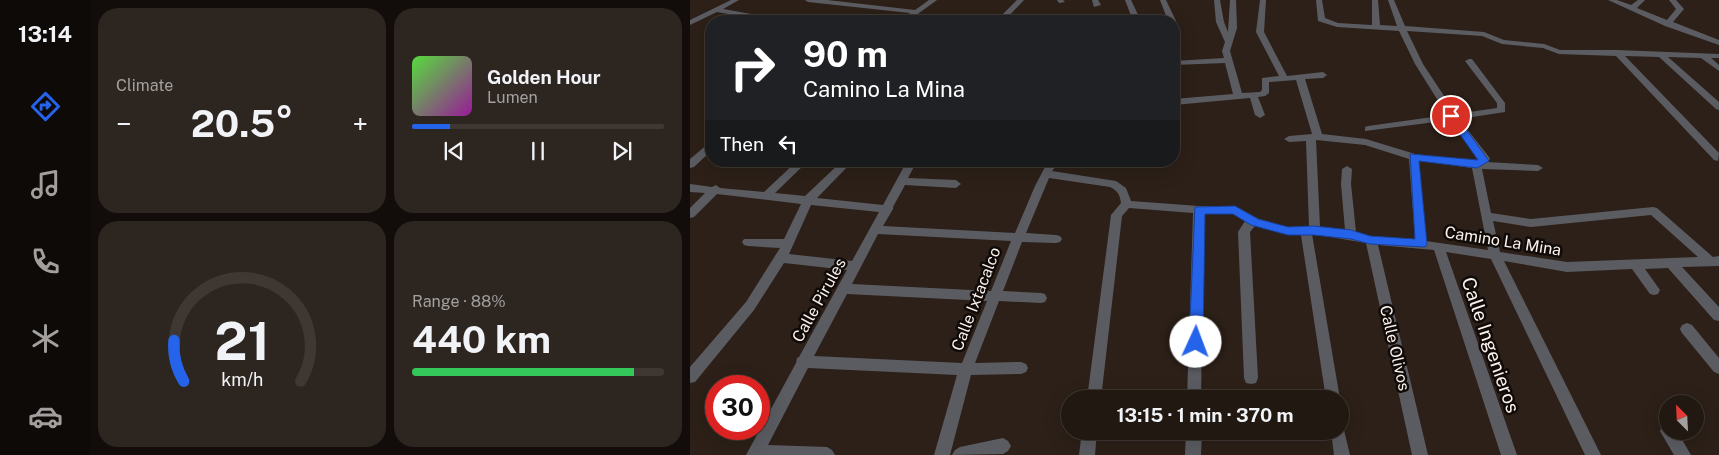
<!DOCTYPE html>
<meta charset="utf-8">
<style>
body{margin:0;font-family:"Public Sans",sans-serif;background:#2d2520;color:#f1f3f6;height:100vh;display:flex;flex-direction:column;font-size:19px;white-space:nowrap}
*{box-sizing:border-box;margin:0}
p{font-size:16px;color:#a2a09f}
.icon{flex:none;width:28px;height:28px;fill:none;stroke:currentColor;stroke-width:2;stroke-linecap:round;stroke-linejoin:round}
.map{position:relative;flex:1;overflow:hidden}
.details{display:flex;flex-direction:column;gap:8px;padding:8px;background:#120d0a;width:600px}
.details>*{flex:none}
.hud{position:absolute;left:15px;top:15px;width:475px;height:152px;border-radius:20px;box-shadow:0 5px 20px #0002,0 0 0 1px #3e3732;background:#202124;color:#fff;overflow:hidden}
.needle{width:32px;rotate:336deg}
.buttons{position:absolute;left:969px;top:395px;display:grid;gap:10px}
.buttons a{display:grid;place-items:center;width:45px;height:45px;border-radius:50%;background:#211812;box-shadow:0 5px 20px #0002,0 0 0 1px #3e3732;font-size:25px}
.speed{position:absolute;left:15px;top:375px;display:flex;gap:10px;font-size:25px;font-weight:700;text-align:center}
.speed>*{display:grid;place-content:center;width:65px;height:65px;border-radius:50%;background:#211812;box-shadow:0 5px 20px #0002,0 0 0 1px #3e3732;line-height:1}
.speed .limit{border:8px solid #d22;background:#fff;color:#111}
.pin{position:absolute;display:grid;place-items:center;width:42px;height:42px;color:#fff;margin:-21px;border:2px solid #fff;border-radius:50%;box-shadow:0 1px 5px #0007}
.me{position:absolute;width:55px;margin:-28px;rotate:2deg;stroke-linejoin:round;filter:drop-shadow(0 0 4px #0008)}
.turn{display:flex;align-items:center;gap:18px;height:105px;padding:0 15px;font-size:22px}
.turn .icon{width:65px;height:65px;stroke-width:2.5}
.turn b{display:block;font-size:35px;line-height:42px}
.then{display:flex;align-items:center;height:48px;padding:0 15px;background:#0003;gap:10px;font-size:19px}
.big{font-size:38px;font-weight:700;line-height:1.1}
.details .tile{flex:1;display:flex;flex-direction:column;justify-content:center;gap:8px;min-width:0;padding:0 18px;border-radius:20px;background:#2d2520}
.details .dial{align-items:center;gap:0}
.dial svg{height:130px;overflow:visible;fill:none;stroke:#3e3732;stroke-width:7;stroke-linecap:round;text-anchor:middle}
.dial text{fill:#f1f3f6;stroke:none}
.song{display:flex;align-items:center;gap:15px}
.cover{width:60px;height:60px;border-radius:8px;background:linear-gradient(135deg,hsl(110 70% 55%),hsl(300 70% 35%))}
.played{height:5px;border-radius:2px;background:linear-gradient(90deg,#2563eb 15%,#3e3732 15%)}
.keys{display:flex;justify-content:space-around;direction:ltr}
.heat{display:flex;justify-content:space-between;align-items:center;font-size:28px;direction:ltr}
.charge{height:8px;border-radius:4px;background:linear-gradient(90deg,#34c759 88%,#3e3732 0)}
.details .tiles{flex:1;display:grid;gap:8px;grid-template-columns:repeat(2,1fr)}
.trip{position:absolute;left:371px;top:390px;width:288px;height:50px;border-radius:25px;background:#211812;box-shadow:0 5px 20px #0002,0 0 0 1px #3e3732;font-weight:700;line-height:50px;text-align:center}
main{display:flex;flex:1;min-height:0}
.tabs{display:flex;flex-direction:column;width:90px;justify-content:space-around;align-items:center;background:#0d0a07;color:#a2a09f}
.tabs .icon{width:35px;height:35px}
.tabs .on{color:#2563eb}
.tabs b{font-size:22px;color:#f1f3f6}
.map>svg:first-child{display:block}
</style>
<main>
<nav class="tabs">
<b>13:14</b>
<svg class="icon on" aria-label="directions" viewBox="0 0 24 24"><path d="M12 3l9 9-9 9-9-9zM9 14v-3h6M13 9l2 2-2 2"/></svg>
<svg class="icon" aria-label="music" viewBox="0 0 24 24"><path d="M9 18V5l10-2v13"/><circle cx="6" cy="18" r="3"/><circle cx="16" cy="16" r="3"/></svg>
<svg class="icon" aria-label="phone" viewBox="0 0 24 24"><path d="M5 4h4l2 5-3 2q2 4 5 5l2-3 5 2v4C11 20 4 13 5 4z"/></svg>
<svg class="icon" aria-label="climate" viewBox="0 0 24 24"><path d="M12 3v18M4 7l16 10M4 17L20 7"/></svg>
<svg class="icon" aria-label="car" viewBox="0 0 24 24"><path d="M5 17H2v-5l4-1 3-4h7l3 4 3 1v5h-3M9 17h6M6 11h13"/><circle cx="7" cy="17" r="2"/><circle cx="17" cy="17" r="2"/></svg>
</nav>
<section class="details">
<div class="tiles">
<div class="tile"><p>Climate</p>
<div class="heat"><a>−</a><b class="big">20.5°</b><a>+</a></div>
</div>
<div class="tile">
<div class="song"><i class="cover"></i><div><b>Golden Hour</b><p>Lumen</p></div></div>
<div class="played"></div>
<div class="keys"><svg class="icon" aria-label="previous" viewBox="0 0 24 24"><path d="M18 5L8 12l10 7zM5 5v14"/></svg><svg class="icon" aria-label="pause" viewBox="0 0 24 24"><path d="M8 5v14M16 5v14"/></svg><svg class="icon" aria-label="next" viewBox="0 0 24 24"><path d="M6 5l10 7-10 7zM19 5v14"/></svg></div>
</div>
<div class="tile dial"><svg viewBox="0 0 100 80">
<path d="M14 69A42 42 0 1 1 86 69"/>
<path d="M14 69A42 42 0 0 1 8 44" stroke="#2563eb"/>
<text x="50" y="56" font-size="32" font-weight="700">21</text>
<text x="50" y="72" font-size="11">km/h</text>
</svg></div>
<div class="tile"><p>Range · 88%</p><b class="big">440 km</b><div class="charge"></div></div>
</div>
</section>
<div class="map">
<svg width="1029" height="455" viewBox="0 0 1029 455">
<rect width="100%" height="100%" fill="#2c2018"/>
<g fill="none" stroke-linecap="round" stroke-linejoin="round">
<!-- minor -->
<g fill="#5b5c62" fill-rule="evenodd">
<polygon points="41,0 49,0 33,9 89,19 93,21 78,21 27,12 0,25 0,20"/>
<polygon points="115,0 137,0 225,10 239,0 247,0 218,21 209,21 220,13 118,2"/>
<polygon points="327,0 334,0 314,21 306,21"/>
<polygon points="367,0 373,0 375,2 369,3"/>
<polygon points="402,0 408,0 411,5 404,7"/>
<polygon points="435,0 441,0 451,21 443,21"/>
<polygon points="470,0 476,0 486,21 485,23 478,21"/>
<path d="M524 0H530L534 22 538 32 540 0H546L547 28 540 51 552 93 570 92 572 90V78L589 76 566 32 570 0H576L574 32 597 76 633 72 637 75 633 78 615 79 632 134 676 139 725 154 785 161 789 158 761 120 675 131V127L678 126 757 115 725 64 709 31 647 27 628 21 626 0H632L635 18 648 23 682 25V0H688L690 25 707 26 698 0H704L715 26 794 32 814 40 854 44 870 50H927L1029 54V58H1021L1029 65V71L1011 58 978 57 1029 102V110L1026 109 969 57 935 56 1029 153 1028 161 1024 160 926 56 869 54 853 48 812 44 792 36 717 31 733 64 766 114 807 108V103L775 61 779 59H782L815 103V112L769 119 799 157 800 159 797 162 848 165 853 168 848 171 792 169 801 213 841 219 963 207 967 208 1023 257 1029 256V266L992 267 1029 307V321L1024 320 978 268 955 269 970 290 968 294 964 295 960 294 942 269 877 272 814 261 911 455H895L801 259 756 252 827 455H811L744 250 688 245 738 455H722L676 243 622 234 650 399H636L611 235H598L565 226 560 232 568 378 566 383 561 384 556 383 554 378 548 232 555 221 543 214H514L511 399H497L503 213 439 208 432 216 411 399H397L421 215 431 203C430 195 428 191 420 187L359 178 336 233 366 235 370 236 372 239 370 242 366 243 332 242 313 291 351 293 355 294 357 298 355 302 351 303 309 301 285 363 331 362 336 364 338 368 336 372 331 374 281 375 260 455H244L267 375 118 368 78 445 137 447 142 450 145 455H56L106 363 107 358 109 357 157 270 94 263 64 310 5 382 0 383V367L56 302 90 248 58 246 54 245 52 242 54 239H94L111 204 27 194 4 217 0 218V208L15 193 0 192V184L22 187 26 185 30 188 74 192 107 161H118L85 193 115 196 152 161H163L127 198 193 205 217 161H227L218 178 266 180 271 184 266 188 215 185 203 207V209L193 226 325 233 345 186 356 165 345 163 344 161H370L362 171 426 181 436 188 441 201 509 206H545L569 219 598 227 619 226 616 141 599 142 594 139 599 136 622 134 606 80 579 82V93L575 96 568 97 575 115 570 118 565 115 560 98 484 105V99L543 94 535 63 484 65V61L534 58 532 51 535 42 526 22ZM626 140 675 145 719 159 725 240 681 236 666 232 661 184 662 169 657 166 652 169 651 184 655 230 630 227ZM729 161 782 168 798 250 736 241ZM121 205 189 212 162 261 99 254ZM961 215 1008 257 877 262 810 252 803 221 841 227ZM188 234 321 241 301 291 162 284ZM157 294 297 301 272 363 124 356Z"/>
<polygon points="918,0 927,0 941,5 948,0 955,0 947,8 977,20 986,9 979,0 986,0 994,9 983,22 1029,40 1029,45 975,26"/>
<polygon points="21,143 21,151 4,167 0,168 0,159 18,144"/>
<polygon points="997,323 1002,325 1029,358 1029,374 1024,372 992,333 990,329 992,325"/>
<polygon points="650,424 653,426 660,455 644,455 641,431 650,431"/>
<polygon points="978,424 978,431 987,431 1001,455 984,455 970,431 973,426"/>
<polygon points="392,431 407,431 405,455 389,455"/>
<polygon points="496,431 512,431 511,455 495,455"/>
<polygon points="313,438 318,441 321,446 318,451 313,454 262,455 265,450 270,447"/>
</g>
</g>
<!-- route -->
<polygon fill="#2563eb" stroke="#184099" points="758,114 765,114 799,161 787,168 729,161 737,244 735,247 680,244 661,239 624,235 598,235 561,225 543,214 515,214 513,342 511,346 501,346 499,342 505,207 545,206 568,219 598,227 624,226 661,230 680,236 725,239 720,154 788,160 757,116"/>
<g text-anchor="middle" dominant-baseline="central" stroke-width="5" stroke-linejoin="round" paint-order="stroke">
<!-- street labels -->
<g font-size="16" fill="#fbf2ed" stroke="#100b08">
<text transform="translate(813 241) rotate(9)">Camino La Mina</text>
<text transform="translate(286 299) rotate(-69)">Calle Ixtacalco</text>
<text transform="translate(129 300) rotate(-61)">Calle Pirules</text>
<text transform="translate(705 348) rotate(77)">Calle Olivos</text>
</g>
<!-- near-street labels -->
<g font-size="19" fill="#fbf2ed" stroke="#100b08">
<text transform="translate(801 345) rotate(71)">Calle Ingenieros</text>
</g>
</g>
</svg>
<div class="buttons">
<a><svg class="needle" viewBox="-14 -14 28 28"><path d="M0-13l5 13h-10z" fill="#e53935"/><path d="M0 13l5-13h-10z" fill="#a2a09f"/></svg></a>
</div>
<div class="speed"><div class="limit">30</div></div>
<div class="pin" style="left:761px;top:116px;background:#d93025"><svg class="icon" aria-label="arrive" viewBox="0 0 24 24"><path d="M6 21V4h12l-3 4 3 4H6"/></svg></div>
<svg class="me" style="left:506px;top:342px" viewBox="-20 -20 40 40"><circle r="19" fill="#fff"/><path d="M0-13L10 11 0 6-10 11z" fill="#2563eb"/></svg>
<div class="trip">13:15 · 1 min · 370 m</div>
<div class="hud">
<div class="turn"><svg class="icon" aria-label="right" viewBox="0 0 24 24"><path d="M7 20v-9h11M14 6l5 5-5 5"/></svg><div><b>90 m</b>Camino La Mina</div></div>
<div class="then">Then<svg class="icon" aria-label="left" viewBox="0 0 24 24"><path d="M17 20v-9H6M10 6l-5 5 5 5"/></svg></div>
</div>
</div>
</main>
